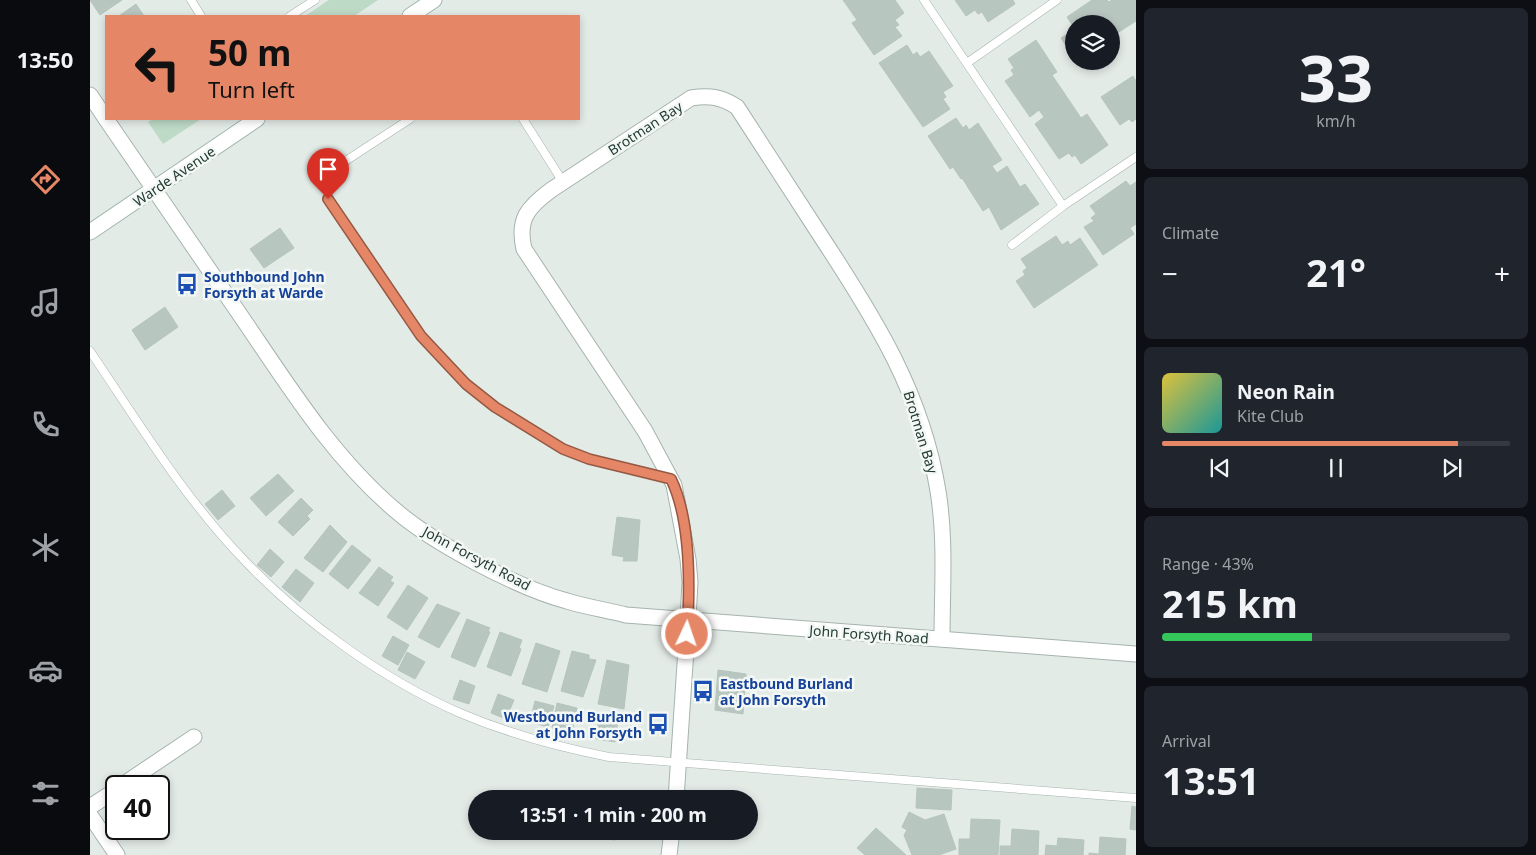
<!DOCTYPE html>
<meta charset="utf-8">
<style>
body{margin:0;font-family:"Noto Sans",sans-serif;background:#20242c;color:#f1f3f6;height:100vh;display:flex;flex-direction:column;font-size:19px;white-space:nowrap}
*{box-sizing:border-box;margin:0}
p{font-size:16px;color:#9ea1a6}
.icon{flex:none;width:28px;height:28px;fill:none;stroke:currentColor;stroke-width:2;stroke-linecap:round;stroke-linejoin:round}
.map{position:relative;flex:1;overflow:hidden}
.drawer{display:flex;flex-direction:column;gap:8px;padding:8px;background:#0d0f14;width:400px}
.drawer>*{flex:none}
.banner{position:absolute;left:15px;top:15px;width:475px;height:105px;border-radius:0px;box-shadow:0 2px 8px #0003;background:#e58767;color:#111;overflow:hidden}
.controls{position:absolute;left:975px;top:15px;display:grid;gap:10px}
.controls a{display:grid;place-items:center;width:55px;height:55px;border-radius:50%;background:#171b24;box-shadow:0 2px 8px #0003;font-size:25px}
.speed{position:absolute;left:15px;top:775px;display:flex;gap:10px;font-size:25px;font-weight:700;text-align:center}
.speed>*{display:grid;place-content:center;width:65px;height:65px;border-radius:50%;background:#171b24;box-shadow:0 2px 8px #0003;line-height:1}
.speed .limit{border:2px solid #111;border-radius:8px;background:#fff;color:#111}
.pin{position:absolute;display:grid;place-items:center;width:42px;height:42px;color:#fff;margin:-51px -21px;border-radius:50% 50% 50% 0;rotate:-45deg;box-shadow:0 0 5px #0007}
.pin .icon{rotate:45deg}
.me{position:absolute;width:55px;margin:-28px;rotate:3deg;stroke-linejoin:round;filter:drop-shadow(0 0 4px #0008)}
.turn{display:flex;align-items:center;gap:18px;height:105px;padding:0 20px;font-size:22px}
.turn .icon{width:65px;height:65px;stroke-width:2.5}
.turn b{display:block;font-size:35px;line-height:42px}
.big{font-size:38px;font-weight:700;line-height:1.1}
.drawer .widget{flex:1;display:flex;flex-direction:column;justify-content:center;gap:8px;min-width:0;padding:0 18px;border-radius:8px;background:#20242c}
.drawer .dial{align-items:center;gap:0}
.dial b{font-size:65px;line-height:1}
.song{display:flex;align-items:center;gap:15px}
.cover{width:60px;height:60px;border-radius:8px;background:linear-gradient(135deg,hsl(50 70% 55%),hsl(180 70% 35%))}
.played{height:5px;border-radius:2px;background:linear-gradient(90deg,#e58767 85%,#363941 85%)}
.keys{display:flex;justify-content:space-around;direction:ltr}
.heat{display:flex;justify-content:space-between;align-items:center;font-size:28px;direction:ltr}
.charge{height:8px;border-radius:4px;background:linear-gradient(90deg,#34c759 43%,#363941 0)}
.trip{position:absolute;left:378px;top:790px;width:290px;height:50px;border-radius:25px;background:#171b24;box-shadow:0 2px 8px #0003;font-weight:700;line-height:50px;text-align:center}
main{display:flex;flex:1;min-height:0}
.dock{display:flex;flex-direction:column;width:90px;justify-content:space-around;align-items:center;background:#090b0e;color:#9ea1a6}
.dock .icon{width:35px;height:35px}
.dock .active{color:#e58767}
.dock b{font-size:22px;color:#f1f3f6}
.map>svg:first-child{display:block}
</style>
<main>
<nav class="dock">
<b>13:50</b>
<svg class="icon active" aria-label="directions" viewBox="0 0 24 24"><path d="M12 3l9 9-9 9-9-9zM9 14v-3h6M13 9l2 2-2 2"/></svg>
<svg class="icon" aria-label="music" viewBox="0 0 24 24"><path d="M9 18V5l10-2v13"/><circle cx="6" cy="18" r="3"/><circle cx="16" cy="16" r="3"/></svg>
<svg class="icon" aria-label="phone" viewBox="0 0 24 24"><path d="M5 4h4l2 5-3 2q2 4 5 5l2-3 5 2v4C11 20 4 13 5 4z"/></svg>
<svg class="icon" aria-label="climate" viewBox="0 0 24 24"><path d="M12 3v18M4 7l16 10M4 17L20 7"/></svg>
<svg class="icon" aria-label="car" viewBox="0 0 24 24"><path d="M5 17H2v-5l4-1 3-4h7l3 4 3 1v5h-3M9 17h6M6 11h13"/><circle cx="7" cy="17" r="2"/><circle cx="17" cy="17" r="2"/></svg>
<svg class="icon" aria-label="filters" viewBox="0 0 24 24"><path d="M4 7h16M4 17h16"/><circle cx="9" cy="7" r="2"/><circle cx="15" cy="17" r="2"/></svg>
</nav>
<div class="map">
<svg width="1046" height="855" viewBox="0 0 1046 855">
<rect width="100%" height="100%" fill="#e3ebe7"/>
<!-- green -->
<g fill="#bddac6">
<polygon points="239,0 288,0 264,16 215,16"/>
<polygon points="63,119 111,119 73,144 58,122"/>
</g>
<!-- building -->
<g fill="#b8c6c0" stroke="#b6c4be">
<polygon points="0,0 32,0 10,15"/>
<polygon points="753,0 805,0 814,13 805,20 809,25 805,27 812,36 784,55 762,23 767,20"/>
<polygon points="865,0 923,0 925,4 898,22 892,12 888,14 885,10 876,16"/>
<polygon points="1002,0 1017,0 1019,2 1022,0 1046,0 1046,21 1021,37 1021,24 984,24 984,58 971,38 980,32 978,29 983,26 977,17"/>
<polygon points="46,4 54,16 29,16"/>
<polygon points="946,40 967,72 962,75 991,118 997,114 1018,145 991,164 985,155 982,157 979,153 969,159 945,124 954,117 949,110 940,117 915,81 924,75 921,70 924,68 918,59"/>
<polygon points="817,45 823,55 827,52 830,57 839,51 863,86 853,92 856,97 853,99 860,109 833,127 789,63"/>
<polygon points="1043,76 1046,81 1046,119 1042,122 1039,119 1030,125 1011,97"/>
<polygon points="866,118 873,128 876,125 879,130 888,123 912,160 902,166 907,173 917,166 930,187 935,184 949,204 911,230 899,207 893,211 872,178 871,179 863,167 860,169 838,136"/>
<polygon points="1036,181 1040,186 1046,182 1046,224 1040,228 1044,234 1013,255 994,227 1004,221 1001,218 1006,214 1000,206"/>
<polygon points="190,228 204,248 174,268 160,249"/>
<polygon points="966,236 972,245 978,241 980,245 990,238 1008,265 944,308 926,281 935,275 933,271 937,268 931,259"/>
<polygon points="75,307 88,327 55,350 42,330"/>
<polygon points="188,474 204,491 176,516 160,498"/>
<polygon points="132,490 145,506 128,520 115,504"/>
<polygon points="211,498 223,510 217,516 220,519 203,536 188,522"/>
<polygon points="527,517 550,520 547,561 533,561 534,557 522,555"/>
<polygon points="240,525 257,542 233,572 214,558"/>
<polygon points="262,545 281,560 258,589 239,574"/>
<polygon points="180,549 194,562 181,577 167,565"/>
<polygon points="289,567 303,577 300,581 304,583 288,606 269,593"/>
<polygon points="206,569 224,583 210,602 192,587"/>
<polygon points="318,585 338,598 317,630 297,617"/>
<polygon points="347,604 370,613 349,648 328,637"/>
<polygon points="377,619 400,628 398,631 400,632 385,667 361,657"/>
<polygon points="410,632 432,640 429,648 431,649 421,676 397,667"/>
<polygon points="303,636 319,645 308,665 292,656"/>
<polygon points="446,643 470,651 457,692 432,684"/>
<polygon points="482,651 499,655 499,659 506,660 493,697 471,691"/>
<polygon points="317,652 335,662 325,679 308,670"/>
<polygon points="517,660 539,665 534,709 508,704"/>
<polygon points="628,670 656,674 653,714 625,710"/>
<polygon points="370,680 385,686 379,704 363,699"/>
<polygon points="408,694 424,700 416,719 401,713"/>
<polygon points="445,701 464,706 458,727 440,722"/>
<polygon points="467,703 487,708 482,732 462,728"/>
<polygon points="509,717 528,720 525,742 506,739"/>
<polygon points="827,788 862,790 861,810 826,808"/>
<polygon points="1042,806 1046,807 1046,830 1040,829"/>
<polygon points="819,812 835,820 854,814 866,849 849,855 822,855 814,835 817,830 812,827"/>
<polygon points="881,819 910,820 908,855 869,855 869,839 880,839"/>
<polygon points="786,828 816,855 775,855 767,848"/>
<polygon points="922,829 949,831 948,855 910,855 910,846 921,846"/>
<polygon points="503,831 526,831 525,840 502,837"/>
<polygon points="1010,837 1036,839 1035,855 999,855 999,853 1009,854"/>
<polygon points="968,838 994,840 993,855 955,855 956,845 967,846"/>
</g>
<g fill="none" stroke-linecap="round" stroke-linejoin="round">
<!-- service casing -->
<g stroke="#a6b3ae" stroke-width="9">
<g id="service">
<polyline points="101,0 111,16"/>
<polyline points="834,0 973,206 1046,157"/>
<polyline points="200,16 225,0"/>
<polyline points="877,63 967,0"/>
<polyline points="320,119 240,171 237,187 238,199 331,335 376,384 405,407 473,449 499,459 579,479"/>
<polyline points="433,119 473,182"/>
<polyline points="922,245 973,206"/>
<path d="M0 351C49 423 94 498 155 561 212 621 294 680 370 713 417 733 468 747 519 757L1046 798"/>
</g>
</g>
<!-- minor casing -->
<g stroke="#a6b3ae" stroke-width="17">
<g id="minor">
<path d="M598 619 600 582 598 559 584 485 555 431 434 249C427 219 438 207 461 190L601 98C620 95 632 97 647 107 676 152 705 197 734 241 787 322 832 394 848 491 856 540 852 590 852 639"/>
<polyline points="31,786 104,737"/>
<polyline points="0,807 26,790"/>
<polyline points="0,815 27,855"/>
</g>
</g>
<!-- tertiary casing -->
<g stroke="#a6b3ae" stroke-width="17">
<g id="tertiary">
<polyline points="0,95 16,119"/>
<path d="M16 119C63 187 110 256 157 325 201 390 244 458 305 510 343 543 428 588 477 601 496 607 517 610 536 615L1046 654"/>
<polyline points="586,799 598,619"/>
<polyline points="579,855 582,831"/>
</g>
</g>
<!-- secondary casing -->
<g stroke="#a2b6af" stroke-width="17">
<g id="secondary">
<polyline points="320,16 344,0"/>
<polyline points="0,232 167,119"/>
</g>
</g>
<!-- service -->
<use href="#service" stroke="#fff" stroke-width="8"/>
<!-- minor -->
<use href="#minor" stroke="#fff" stroke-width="15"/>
<!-- tertiary -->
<use href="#tertiary" stroke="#fff" stroke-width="15"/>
<!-- secondary -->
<use href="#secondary" stroke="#fff" stroke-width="15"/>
</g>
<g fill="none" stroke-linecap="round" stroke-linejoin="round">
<!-- route casing -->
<g stroke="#955843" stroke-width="12">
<path id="route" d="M238 199 331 336 376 384 405 407 473 449 499 459 581 479C601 520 600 589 597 634"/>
</g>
<!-- route -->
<use href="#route" stroke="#e58767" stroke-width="9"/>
</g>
<!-- icons -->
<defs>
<g id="bus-bare" transform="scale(1.725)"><path d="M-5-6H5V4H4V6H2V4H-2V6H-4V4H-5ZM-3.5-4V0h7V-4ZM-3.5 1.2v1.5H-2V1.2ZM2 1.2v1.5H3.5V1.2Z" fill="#1a4fb4" stroke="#f3f8f5" stroke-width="2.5" paint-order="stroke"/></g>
</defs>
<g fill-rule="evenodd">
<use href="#bus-bare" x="97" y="284"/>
<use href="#bus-bare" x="613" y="691"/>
<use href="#bus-bare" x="568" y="724"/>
</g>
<g text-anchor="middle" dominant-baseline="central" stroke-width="5" stroke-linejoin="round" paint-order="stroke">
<!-- street labels -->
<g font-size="14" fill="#243b35" stroke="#f3f8f5">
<text transform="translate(555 128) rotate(-33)">Brotman Bay</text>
<text transform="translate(84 176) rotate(-34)">Warde Avenue</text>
<text transform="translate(831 432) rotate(73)">Brotman Bay</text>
<text transform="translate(387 558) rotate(28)">John Forsyth Road</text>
<text transform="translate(779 634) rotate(4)">John Forsyth Road</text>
</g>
<!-- transit labels -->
<g font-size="14" font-weight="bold" fill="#164399" stroke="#f3f8f5" text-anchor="start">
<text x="114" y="276">Southbound John<tspan x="114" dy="16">Forsyth at Warde</tspan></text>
<text x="630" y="683">Eastbound Burland<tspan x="630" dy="16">at John Forsyth</tspan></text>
<text x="552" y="716" text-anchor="end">Westbound Burland<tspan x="552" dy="16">at John Forsyth</tspan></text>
</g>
</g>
</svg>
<div class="controls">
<a><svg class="icon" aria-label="layers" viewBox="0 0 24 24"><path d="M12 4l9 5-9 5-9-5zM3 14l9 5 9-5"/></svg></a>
</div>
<div class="speed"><div class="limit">40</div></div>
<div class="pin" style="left:238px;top:199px;background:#d93025"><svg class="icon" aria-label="arrive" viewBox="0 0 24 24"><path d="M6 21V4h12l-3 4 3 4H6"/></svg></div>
<svg class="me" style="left:597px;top:634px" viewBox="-20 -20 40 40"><circle r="17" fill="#e58767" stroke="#fff" stroke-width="3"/><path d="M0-11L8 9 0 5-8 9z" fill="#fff"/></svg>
<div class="trip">13:51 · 1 min · 200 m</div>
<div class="banner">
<div class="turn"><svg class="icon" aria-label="left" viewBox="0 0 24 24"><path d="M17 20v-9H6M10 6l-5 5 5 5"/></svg><div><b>50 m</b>Turn left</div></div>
</div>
</div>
<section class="drawer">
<div class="widget dial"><b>33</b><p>km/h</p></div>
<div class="widget"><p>Climate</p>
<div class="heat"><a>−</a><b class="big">21°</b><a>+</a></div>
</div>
<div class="widget">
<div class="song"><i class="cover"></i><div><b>Neon Rain</b><p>Kite Club</p></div></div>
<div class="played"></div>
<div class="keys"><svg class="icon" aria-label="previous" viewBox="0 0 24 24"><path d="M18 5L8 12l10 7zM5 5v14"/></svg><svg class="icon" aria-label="pause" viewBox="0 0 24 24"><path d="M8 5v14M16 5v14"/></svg><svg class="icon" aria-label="next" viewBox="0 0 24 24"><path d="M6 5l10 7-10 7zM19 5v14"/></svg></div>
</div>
<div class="widget"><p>Range · 43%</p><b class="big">215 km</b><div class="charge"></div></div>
<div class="widget"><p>Arrival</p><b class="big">13:51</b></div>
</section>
</main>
